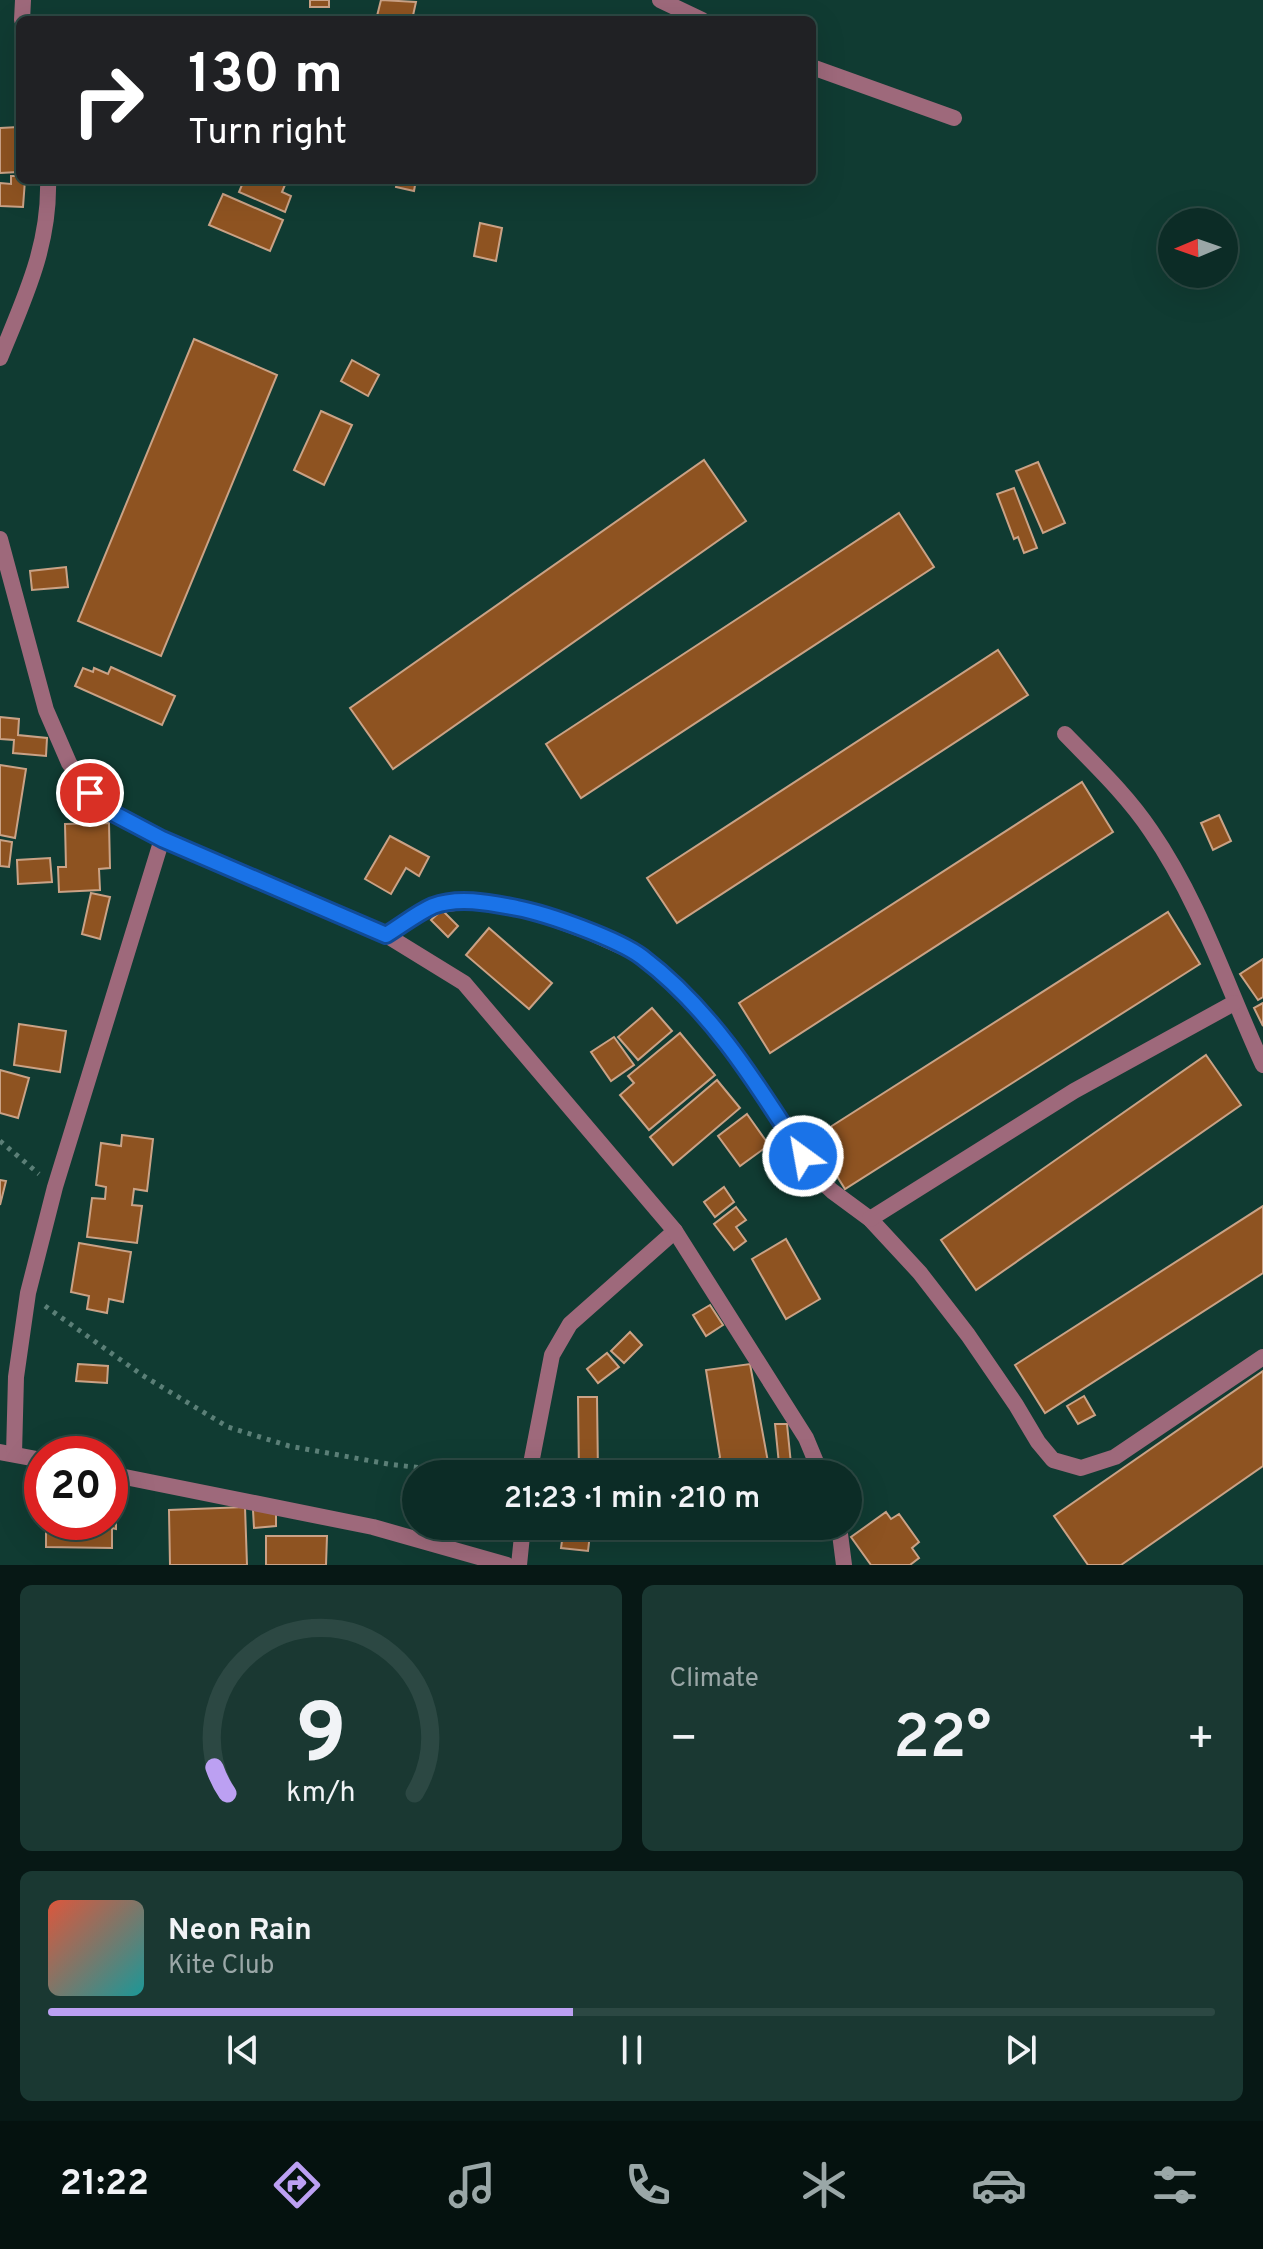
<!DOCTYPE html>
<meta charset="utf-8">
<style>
body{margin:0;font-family:Overpass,sans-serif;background:#1a3832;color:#f1f3f6;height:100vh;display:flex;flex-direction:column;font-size:30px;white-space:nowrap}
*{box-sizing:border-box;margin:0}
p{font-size:26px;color:#9aa7a7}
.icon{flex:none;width:44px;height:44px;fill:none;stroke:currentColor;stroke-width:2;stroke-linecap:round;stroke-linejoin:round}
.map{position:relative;height:1565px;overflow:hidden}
.sheet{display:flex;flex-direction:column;gap:20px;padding:20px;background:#071815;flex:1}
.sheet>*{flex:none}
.top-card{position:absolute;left:16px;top:16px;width:800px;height:168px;border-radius:12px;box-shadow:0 8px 32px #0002,0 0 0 2px #2c4843;background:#202124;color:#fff;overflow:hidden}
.needle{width:52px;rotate:268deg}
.buttons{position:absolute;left:1158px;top:208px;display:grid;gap:16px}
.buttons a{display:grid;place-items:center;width:80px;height:80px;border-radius:50%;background:#0c2c26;box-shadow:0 8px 32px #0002,0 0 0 2px #2c4843;font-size:40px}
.speed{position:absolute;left:24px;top:1436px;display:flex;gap:16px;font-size:40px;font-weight:700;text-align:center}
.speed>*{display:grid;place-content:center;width:104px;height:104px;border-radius:50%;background:#0c2c26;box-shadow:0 8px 32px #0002,0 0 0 2px #2c4843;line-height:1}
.speed .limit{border:12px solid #d22;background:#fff;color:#111}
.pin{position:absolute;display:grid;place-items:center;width:68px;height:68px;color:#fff;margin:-34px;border:4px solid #fff;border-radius:50%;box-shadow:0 2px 8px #0007}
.me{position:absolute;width:88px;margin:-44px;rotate:328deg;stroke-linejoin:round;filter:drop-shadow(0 0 6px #0008)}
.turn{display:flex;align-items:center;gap:28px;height:168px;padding:0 40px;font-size:36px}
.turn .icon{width:104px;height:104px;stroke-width:2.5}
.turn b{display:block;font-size:56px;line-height:68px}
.big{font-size:60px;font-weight:600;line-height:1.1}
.sheet .widget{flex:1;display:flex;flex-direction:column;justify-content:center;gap:12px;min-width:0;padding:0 28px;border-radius:12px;background:#1a3832}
.sheet .dial{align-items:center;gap:0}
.dial svg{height:208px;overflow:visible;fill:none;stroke:#2c4843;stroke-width:7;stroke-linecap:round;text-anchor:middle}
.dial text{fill:#f1f3f6;stroke:none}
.song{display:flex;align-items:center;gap:24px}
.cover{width:96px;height:96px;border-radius:12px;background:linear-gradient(135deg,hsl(10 70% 55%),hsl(180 70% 35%))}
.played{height:8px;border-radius:4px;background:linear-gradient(90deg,#bca0f2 45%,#2c4843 45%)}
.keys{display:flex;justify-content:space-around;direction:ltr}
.heat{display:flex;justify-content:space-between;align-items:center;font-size:44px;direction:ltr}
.sheet .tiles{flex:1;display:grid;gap:20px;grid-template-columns:1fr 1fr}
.widget:last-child{grid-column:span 2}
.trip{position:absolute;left:402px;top:1460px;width:460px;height:80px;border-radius:40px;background:#0c2c26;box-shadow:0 8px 32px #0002,0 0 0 2px #2c4843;font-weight:600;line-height:80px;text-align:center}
.dock{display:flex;height:128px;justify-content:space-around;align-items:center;background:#05120f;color:#9aa7a7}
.dock .icon{width:56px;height:56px}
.dock .selected{color:#bca0f2}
.dock b{font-size:36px;color:#f1f3f6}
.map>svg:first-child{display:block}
</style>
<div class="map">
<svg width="1263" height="1565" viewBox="0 0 1263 1565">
<rect width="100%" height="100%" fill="#103b32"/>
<!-- building -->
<g fill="#8e5321" stroke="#caa286" stroke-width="2">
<rect x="310" y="0" width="19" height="7"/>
<polygon points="381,0 416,2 412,20 376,20"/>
<polygon points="18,127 18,172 0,173 0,128"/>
<polygon points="11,176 20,176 20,180 25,180 23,207 0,206 0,183 11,184"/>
<polygon points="244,180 287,180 282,192 291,196 285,212 239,192"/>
<polygon points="397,180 416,180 414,191 396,187"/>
<polygon points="223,194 283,220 270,251 209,225"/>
<polygon points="480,223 502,228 496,261 474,256"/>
<polygon points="194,339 277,375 161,656 78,621"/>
<polygon points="352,360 379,375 368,396 341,381"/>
<polygon points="321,411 352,425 324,485 294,470"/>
<polygon points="704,460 746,521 393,769 350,708"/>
<polygon points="1038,462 1065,523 1043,533 1016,471"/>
<polygon points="1014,488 1037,548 1024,553 1018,537 1014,539 997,494"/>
<polygon points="899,513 934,567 581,798 546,744"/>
<polygon points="66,567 68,587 32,590 30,571"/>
<polygon points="998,650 1028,695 677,923 647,878"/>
<polygon points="111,667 175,696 162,725 75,686 83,668 93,672 94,668 108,674"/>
<polygon points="0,717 19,719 18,735 47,738 46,756 13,753 14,740 0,739"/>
<polygon points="0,765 26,769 15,838 0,835"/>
<polygon points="1082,782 1113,832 770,1053 739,1003"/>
<polygon points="1219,815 1231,841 1213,850 1201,823"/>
<polygon points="109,823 110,868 99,869 100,890 59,892 58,867 66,867 65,824"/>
<polygon points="390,836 429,857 419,876 406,868 391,894 365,879"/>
<polygon points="0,840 12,842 9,867 0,866"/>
<polygon points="50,858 52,882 18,884 17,860"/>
<polygon points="91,893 110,897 100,939 82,934"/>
<polygon points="442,910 458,926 448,937 431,920"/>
<polygon points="1168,912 1200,964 845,1189 813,1138"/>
<polygon points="489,928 552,983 529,1009 466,955"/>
<polygon points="1263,959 1263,997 1258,1000 1240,974"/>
<polygon points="1263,1003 1263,1026 1254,1008"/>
<polygon points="652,1008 672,1031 638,1060 618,1037"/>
<polygon points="19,1024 66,1031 60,1072 14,1065"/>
<polygon points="680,1033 715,1075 649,1130 620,1095 634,1083 628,1076"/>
<polygon points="614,1037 634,1065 611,1081 591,1052"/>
<polygon points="1206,1055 1241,1105 976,1290 941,1240"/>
<polygon points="0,1070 29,1078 18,1118 0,1113"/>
<polygon points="717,1080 740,1108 673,1165 650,1137"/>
<polygon points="747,1114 769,1145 740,1166 718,1136"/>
<polygon points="122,1135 153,1139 147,1191 134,1189 132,1205 142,1206 137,1243 87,1237 92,1198 105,1199 106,1187 96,1185 101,1143 121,1146"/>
<polygon points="0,1180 6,1181 0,1205"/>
<polygon points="724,1187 734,1202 715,1217 704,1202"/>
<polygon points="1263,1206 1263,1273 1045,1413 1015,1365"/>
<polygon points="736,1207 746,1220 736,1227 746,1241 734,1250 714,1224"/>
<polygon points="786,1239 820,1299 786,1319 752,1259"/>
<polygon points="79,1243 131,1252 123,1302 109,1299 107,1313 87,1309 89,1296 71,1292"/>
<polygon points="710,1305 723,1325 706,1336 693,1315"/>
<polygon points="630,1332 642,1345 624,1363 611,1351"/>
<polygon points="607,1353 619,1367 598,1383 587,1369"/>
<polygon points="78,1364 108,1366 107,1383 76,1381"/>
<polygon points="750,1364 768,1462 762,1474 710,1474 720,1457 706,1370"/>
<polygon points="1263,1371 1263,1466 1121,1565 1088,1565 1054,1516"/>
<polygon points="1084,1396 1095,1415 1078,1424 1067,1406"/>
<polygon points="578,1397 597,1397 598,1474 579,1474"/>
<polygon points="775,1424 787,1424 792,1474 780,1474"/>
<polygon points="404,1487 416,1489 416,1499 402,1496"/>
<polygon points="245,1507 247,1565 170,1565 169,1510"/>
<polygon points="276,1509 276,1526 254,1528 253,1510"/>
<polygon points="110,1511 116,1511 116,1529 112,1528 112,1548 46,1547 46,1522 110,1522"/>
<polygon points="886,1512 891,1519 899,1514 919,1542 912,1548 919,1558 910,1565 871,1565 851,1537"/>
<polygon points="564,1526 591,1526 588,1551 561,1548"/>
<polygon points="627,1526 710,1526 697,1531 628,1538"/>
<polygon points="785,1526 798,1526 798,1533 785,1534"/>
<polygon points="266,1536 327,1536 326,1565 266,1565"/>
</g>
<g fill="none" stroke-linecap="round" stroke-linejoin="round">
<!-- path -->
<g stroke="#5b7f77" stroke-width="5" stroke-dasharray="4 6" stroke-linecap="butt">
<polyline points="0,1141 39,1174"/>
<polyline points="45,1306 142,1375 228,1427 289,1446 388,1464 472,1474"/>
</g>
<!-- lane -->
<g stroke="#9e697b" stroke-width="16">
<path d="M1065 734C1095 765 1127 795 1151 831 1200 902 1227 987 1263 1065"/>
<polyline points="386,935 434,906 468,901 531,911 589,932 640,955 679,989 717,1030 756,1083 816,1176 832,1191 870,1219 920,1273 968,1335 1016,1405 1038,1442 1053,1460 1081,1468 1115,1457 1263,1357"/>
<polyline points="870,1219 1074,1091 1234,1003"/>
<polyline points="529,1474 552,1355 570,1324 675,1231"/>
<polyline points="519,1565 523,1526"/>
</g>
<!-- street -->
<g stroke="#9e697b" stroke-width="16">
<polyline points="660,0 702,20"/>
<polyline points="22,20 23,0"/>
<polyline points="812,67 954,118"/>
<path d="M0 358C24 299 50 246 48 180"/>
<polyline points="0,539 46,710 69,763 90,793 109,811 162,839 386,935 464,983 675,1231 806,1438 821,1474"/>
<polyline points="0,1452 42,1460"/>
<polyline points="14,1454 16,1377 28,1293 55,1187 162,839"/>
<polyline points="110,1474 373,1527 507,1565"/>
<polyline points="839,1526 844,1565"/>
</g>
</g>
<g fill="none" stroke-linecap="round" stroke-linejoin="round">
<!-- route casing -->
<g stroke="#114b97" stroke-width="20">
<path id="route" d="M90 793 109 811 162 839 386 935C401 926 417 913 433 906 459 896 491 903 517 908 548 914 618 939 642 957 712 1010 757 1084 803 1156"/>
</g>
<!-- route -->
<use href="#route" stroke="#1a73e8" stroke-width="14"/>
</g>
</svg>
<div class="buttons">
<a><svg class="needle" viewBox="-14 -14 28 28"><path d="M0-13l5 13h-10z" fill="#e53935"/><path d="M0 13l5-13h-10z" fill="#9aa7a7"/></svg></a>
</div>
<div class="speed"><div class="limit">20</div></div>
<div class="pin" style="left:90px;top:793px;background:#d93025"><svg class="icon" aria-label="arrive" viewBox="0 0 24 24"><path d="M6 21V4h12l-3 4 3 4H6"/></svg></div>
<svg class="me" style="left:803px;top:1156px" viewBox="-20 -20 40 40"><circle r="17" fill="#1a73e8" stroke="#fff" stroke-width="3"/><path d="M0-11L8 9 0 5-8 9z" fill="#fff"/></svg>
<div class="trip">21:23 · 1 min · 210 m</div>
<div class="top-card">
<div class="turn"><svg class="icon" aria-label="right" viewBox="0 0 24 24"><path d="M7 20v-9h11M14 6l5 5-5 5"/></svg><div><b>130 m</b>Turn right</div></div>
</div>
</div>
<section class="sheet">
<div class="tiles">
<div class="widget dial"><svg viewBox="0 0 100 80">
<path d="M14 69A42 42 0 1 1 86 69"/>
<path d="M14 69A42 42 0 0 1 9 59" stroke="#bca0f2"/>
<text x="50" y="56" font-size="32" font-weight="700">9</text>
<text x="50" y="72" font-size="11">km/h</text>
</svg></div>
<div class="widget"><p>Climate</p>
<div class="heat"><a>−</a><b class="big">22°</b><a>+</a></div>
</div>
<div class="widget">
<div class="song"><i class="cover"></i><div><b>Neon Rain</b><p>Kite Club</p></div></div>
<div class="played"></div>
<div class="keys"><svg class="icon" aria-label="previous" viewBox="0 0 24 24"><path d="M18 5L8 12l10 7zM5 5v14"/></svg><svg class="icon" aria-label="pause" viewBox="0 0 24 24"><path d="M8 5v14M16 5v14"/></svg><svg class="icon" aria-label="next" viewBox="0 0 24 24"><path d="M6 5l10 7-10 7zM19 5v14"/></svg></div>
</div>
</div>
</section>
<nav class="dock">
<b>21:22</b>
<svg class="icon selected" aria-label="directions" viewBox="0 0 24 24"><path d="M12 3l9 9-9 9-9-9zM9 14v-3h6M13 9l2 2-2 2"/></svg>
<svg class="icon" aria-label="music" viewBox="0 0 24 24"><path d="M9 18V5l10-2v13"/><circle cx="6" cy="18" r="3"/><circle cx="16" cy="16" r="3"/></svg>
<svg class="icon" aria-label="phone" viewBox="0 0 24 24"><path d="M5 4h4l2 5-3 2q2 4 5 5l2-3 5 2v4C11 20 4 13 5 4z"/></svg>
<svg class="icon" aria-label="climate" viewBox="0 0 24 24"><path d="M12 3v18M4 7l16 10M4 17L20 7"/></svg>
<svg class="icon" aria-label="car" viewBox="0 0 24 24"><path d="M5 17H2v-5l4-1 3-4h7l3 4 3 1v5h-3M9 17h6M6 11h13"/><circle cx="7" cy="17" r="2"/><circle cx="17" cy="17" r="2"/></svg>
<svg class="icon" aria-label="filters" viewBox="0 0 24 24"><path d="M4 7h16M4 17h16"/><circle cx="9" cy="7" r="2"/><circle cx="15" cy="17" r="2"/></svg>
</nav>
